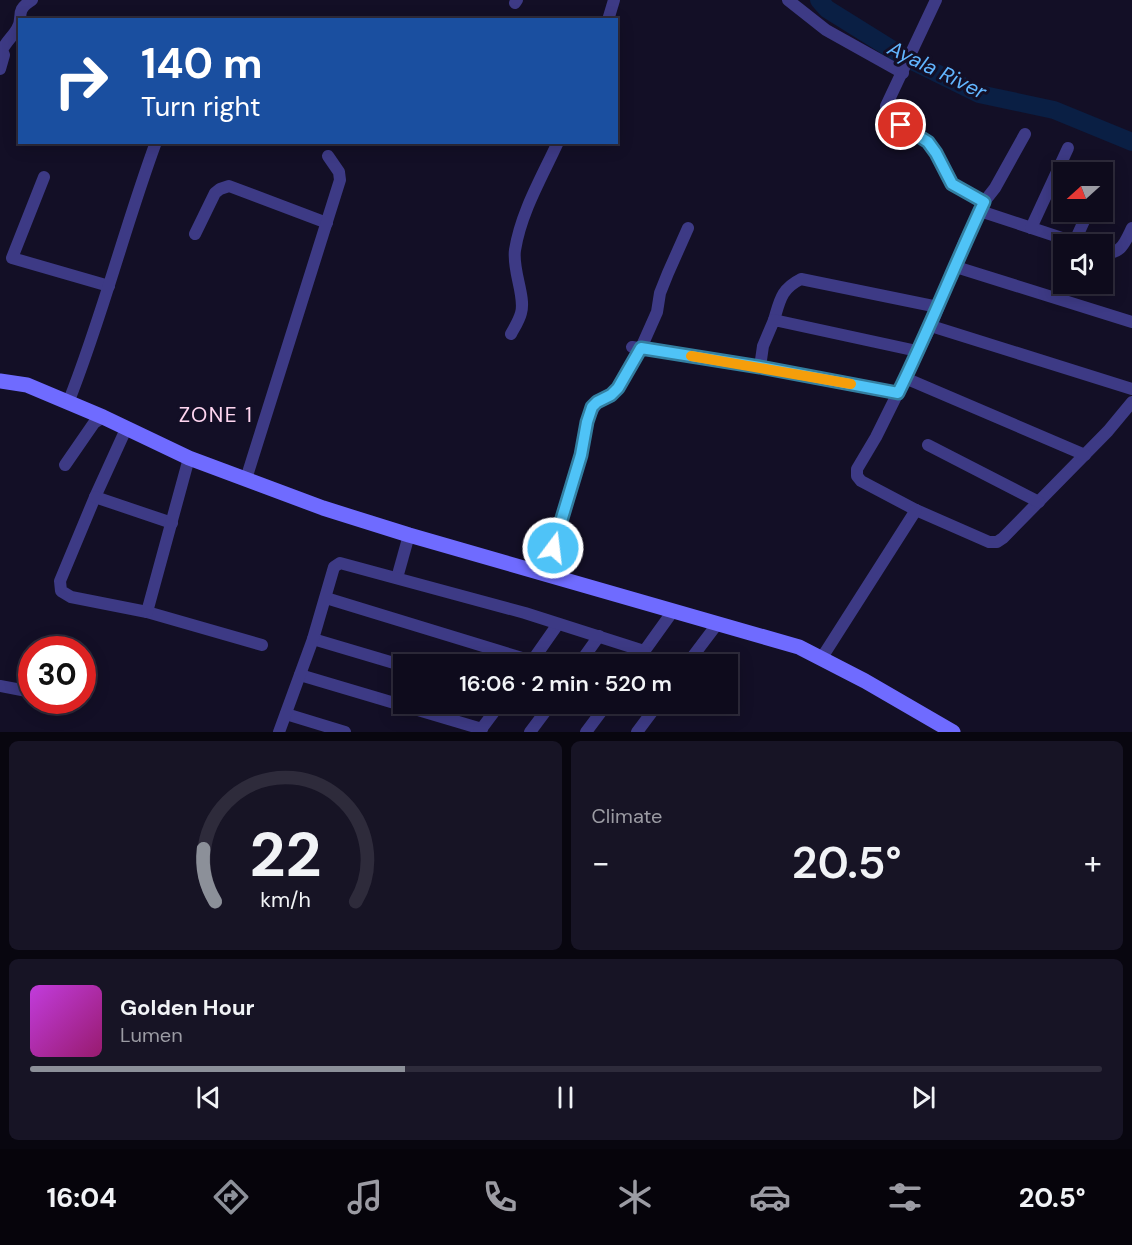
<!DOCTYPE html>
<meta charset="utf-8">
<style>
body{margin:0;font-family:"DM Sans",sans-serif;background:#171425;color:#f1f3f6;height:100vh;display:flex;flex-direction:column;font-size:22px;white-space:nowrap}
*{box-sizing:border-box;margin:0}
p{font-size:20px;color:#9b9ba3}
.icon{flex:none;width:33px;height:33px;fill:none;stroke:currentColor;stroke-width:2;stroke-linecap:round;stroke-linejoin:round}
.map{position:relative;height:732px;overflow:hidden}
.sheet{display:flex;flex-direction:column;gap:9px;padding:9px;background:#08060f;flex:1}
.sheet>*{flex:none}
.top-card{position:absolute;left:18px;top:18px;width:600px;height:126px;border-radius:0px;box-shadow:0 3px 15px #0003,0 0 0 2px #2e2b3b;background:#1a4fa0;color:#fff;overflow:hidden}
.needle{width:39px;rotate:249deg}
.buttons{position:absolute;left:1053px;top:162px;display:grid;gap:12px}
.buttons a{display:grid;place-items:center;width:60px;height:60px;border-radius:0px;background:#0e0b1c;box-shadow:0 3px 15px #0003,0 0 0 2px #2e2b3b;font-size:30px}
.speed{position:absolute;left:18px;top:636px;display:flex;gap:12px;font-size:30px;font-weight:700;text-align:center}
.speed>*{display:grid;place-content:center;width:78px;height:78px;border-radius:50%;background:#0e0b1c;box-shadow:0 3px 15px #0003,0 0 0 2px #2e2b3b;line-height:1}
.speed .limit{border:9px solid #d22;background:#fff;color:#111}
.pin{position:absolute;display:grid;place-items:center;width:51px;height:51px;color:#fff;margin:-26px;border:3px solid #fff;border-radius:50%;box-shadow:0 2px 6px #0007}
.me{position:absolute;width:66px;margin:-33px;rotate:15deg;stroke-linejoin:round;filter:drop-shadow(0 0 4px #0008)}
.turn{display:flex;align-items:center;gap:21px;height:126px;padding:0 24px;font-size:27px}
.turn .icon{width:78px;height:78px;stroke-width:2.5}
.turn b{display:block;font-size:42px;line-height:51px}
.big{font-size:45px;font-weight:600;line-height:1.1}
.sheet .widget{flex:1;display:flex;flex-direction:column;justify-content:center;gap:9px;min-width:0;padding:0 21px;border-radius:9px;background:#171425}
.sheet .dial{align-items:center;gap:0}
.dial svg{height:156px;overflow:visible;fill:none;stroke:#2e2b3b;stroke-width:7;stroke-linecap:round;text-anchor:middle}
.dial text{fill:#f1f3f6;stroke:none}
.song{display:flex;align-items:center;gap:18px}
.cover{width:72px;height:72px;border-radius:9px;background:linear-gradient(135deg,hsl(290 70% 55%),hsl(320 70% 35%))}
.played{height:6px;border-radius:3px;background:linear-gradient(90deg,#8c9099 35%,#2e2b3b 35%)}
.keys{display:flex;justify-content:space-around;direction:ltr}
.heat{display:flex;justify-content:space-between;align-items:center;font-size:33px;direction:ltr}
.sheet .tiles{flex:1;display:grid;gap:9px;grid-template-columns:1fr 1fr}
.widget:last-child{grid-column:span 2}
.trip{position:absolute;left:393px;top:654px;width:345px;height:60px;border-radius:0px;background:#0e0b1c;box-shadow:0 3px 15px #0003,0 0 0 2px #2e2b3b;font-weight:600;line-height:60px;text-align:center}
.tabs{display:flex;height:96px;justify-content:space-around;align-items:center;background:#06040b;color:#9b9ba3}
.tabs .icon{width:42px;height:42px}
.tabs .current{color:#8c9099}
.tabs b{font-size:27px;color:#f1f3f6}
.map>svg:first-child{display:block}
</style>
<div class="map">
<svg width="1132" height="732" viewBox="0 0 1132 732">
<rect width="100%" height="100%" fill="#130f26"/>
<g fill="none" stroke-linecap="round" stroke-linejoin="round">
<!-- river -->
<polyline stroke="#0a1f44" stroke-width="18" points="819,0 827,9 904,57 979,94 1054,110 1132,142"/>
<!-- street -->
<g stroke="#3d3a85" stroke-width="12">
<polyline points="788,0 826,30 903,73"/>
<polyline points="936,0 886,106 887,113 891,119 928,142 936,153 952,184 984,202"/>
<polyline points="515,3 517,0"/>
<polyline points="608,20 614,0"/>
<path d="M0 69 4 55 2 50C6 42 13 36 17 29 25 16 13 12 32 0"/>
<polyline points="1025,134 995,188 984,202 964,243 931,326 876,437 857,469 857,476 861,481 916,510 989,542 997,542 1003,538 1108,431 1132,402"/>
<polyline points="44,177 12,258 109,286"/>
<polyline points="980,211 1080,244"/>
<polyline points="1031,228 1068,148"/>
<polyline points="195,234 215,193 220,189 229,186 327,223"/>
<polyline points="1074,243 1088,212"/>
<path d="M1102 252C1121 256 1125 242 1132 228"/>
<polyline points="956,267 1132,322"/>
<path d="M774 320C780 300 781 289 801 279L938 307"/>
<polyline points="931,326 1132,389"/>
<path d="M511 334C514 328 519 321 521 313 526 297 512 270 515 250 521 212 542 177 558 142"/>
<polyline points="632,347 760,367 898,393"/>
<polyline points="760,367 763,346 774,320 917,351"/>
<polyline points="905,378 1085,455"/>
<path d="M68 403C102 318 124 229 156 142"/>
<polyline points="126,429 95,497 60,581 61,591 71,597 147,612 262,645"/>
<polyline points="928,445 1039,502"/>
<polyline points="65,465 94,423 103,417"/>
<polyline points="246,479 340,180 339,172 328,156"/>
<polyline points="95,497 172,523"/>
<polyline points="397,578 409,535"/>
<polyline points="560,578 553,548 581,455 587,421 597,402 611,395 618,388 641,348 657,312 660,293 668,273 688,228"/>
<polyline points="326,598 532,661"/>
<polyline points="147,612 189,458"/>
<polyline points="313,639 404,666"/>
<polyline points="821,659 916,510"/>
<polyline points="530,664 558,624"/>
<polyline points="579,664 599,636"/>
<polyline points="635,664 673,611"/>
<polyline points="687,664 718,623"/>
<polyline points="300,675 482,729"/>
<polyline points="0,686 32,692"/>
<polyline points="286,714 345,732"/>
<polyline points="279,732 313,639 334,567 340,563 525,613 644,651"/>
<polyline points="479,732 500,704"/>
<polyline points="530,732 551,704"/>
<polyline points="586,732 607,704"/>
<polyline points="637,732 658,704"/>
</g>
<!-- secondary -->
<polyline stroke="#6f6bff" stroke-width="15" points="0,381 27,385 103,417 189,458 323,508 409,535 799,647 865,681 953,732"/>
</g>
<g fill="none" stroke-linecap="round" stroke-linejoin="round">
<!-- route casing -->
<g stroke="#337fa1" stroke-width="15">
<path id="route" d="M553 548 581 455 587 422 592 407 597 402 611 395 618 388 641 348 760 367 898 393C929 330 954 266 984 202L952 184 936 153 928 142 901 125"/>
</g>
<!-- route -->
<use href="#route" stroke="#4fc3f7" stroke-width="10"/>
<!-- slow -->
<polyline stroke="#f59e0b" stroke-width="10" points="691,356 851,384"/>
</g>
<g text-anchor="middle" dominant-baseline="central" stroke-width="6" stroke-linejoin="round" paint-order="stroke">
<!-- water labels -->
<g font-size="21" font-style="italic" fill="#62b6ff" stroke="#130f26">
<text transform="translate(937 70) rotate(26)">Ayala River</text>
</g>
<!-- neighbourhood labels -->
<g font-size="21" letter-spacing="1.5" fill="#ffd6f0" stroke="#130f26">
<text x="216" y="415">ZONE 1</text>
</g>
</g>
</svg>
<div class="buttons">
<a><svg class="needle" viewBox="-14 -14 28 28"><path d="M0-13l5 13h-10z" fill="#e53935"/><path d="M0 13l5-13h-10z" fill="#9b9ba3"/></svg></a>
<a><svg class="icon" aria-label="sound" viewBox="0 0 24 24"><path d="M4 9h4l5-4v14l-5-4H4zM17 9q2 3 0 6"/></svg></a>
</div>
<div class="speed"><div class="limit">30</div></div>
<div class="pin" style="left:901px;top:125px;background:#d93025"><svg class="icon" aria-label="arrive" viewBox="0 0 24 24"><path d="M6 21V4h12l-3 4 3 4H6"/></svg></div>
<svg class="me" style="left:553px;top:548px" viewBox="-20 -20 40 40"><circle r="17" fill="#4fc3f7" stroke="#fff" stroke-width="3"/><path d="M0-11L8 9 0 5-8 9z" fill="#fff"/></svg>
<div class="trip">16:06 · 2 min · 520 m</div>
<div class="top-card">
<div class="turn"><svg class="icon" aria-label="right" viewBox="0 0 24 24"><path d="M7 20v-9h11M14 6l5 5-5 5"/></svg><div><b>140 m</b>Turn right</div></div>
</div>
</div>
<section class="sheet">
<div class="tiles">
<div class="widget dial"><svg viewBox="0 0 100 80">
<path d="M14 69A42 42 0 1 1 86 69"/>
<path d="M14 69A42 42 0 0 1 8 42" stroke="#8c9099"/>
<text x="50" y="56" font-size="32" font-weight="700">22</text>
<text x="50" y="72" font-size="11">km/h</text>
</svg></div>
<div class="widget"><p>Climate</p>
<div class="heat"><a>−</a><b class="big">20.5°</b><a>+</a></div>
</div>
<div class="widget">
<div class="song"><i class="cover"></i><div><b>Golden Hour</b><p>Lumen</p></div></div>
<div class="played"></div>
<div class="keys"><svg class="icon" aria-label="previous" viewBox="0 0 24 24"><path d="M18 5L8 12l10 7zM5 5v14"/></svg><svg class="icon" aria-label="pause" viewBox="0 0 24 24"><path d="M8 5v14M16 5v14"/></svg><svg class="icon" aria-label="next" viewBox="0 0 24 24"><path d="M6 5l10 7-10 7zM19 5v14"/></svg></div>
</div>
</div>
</section>
<nav class="tabs">
<b>16:04</b>
<svg class="icon current" aria-label="directions" viewBox="0 0 24 24"><path d="M12 3l9 9-9 9-9-9zM9 14v-3h6M13 9l2 2-2 2"/></svg>
<svg class="icon" aria-label="music" viewBox="0 0 24 24"><path d="M9 18V5l10-2v13"/><circle cx="6" cy="18" r="3"/><circle cx="16" cy="16" r="3"/></svg>
<svg class="icon" aria-label="phone" viewBox="0 0 24 24"><path d="M5 4h4l2 5-3 2q2 4 5 5l2-3 5 2v4C11 20 4 13 5 4z"/></svg>
<svg class="icon" aria-label="climate" viewBox="0 0 24 24"><path d="M12 3v18M4 7l16 10M4 17L20 7"/></svg>
<svg class="icon" aria-label="car" viewBox="0 0 24 24"><path d="M5 17H2v-5l4-1 3-4h7l3 4 3 1v5h-3M9 17h6M6 11h13"/><circle cx="7" cy="17" r="2"/><circle cx="17" cy="17" r="2"/></svg>
<svg class="icon" aria-label="filters" viewBox="0 0 24 24"><path d="M4 7h16M4 17h16"/><circle cx="9" cy="7" r="2"/><circle cx="15" cy="17" r="2"/></svg>
<b>20.5°</b>
</nav>
